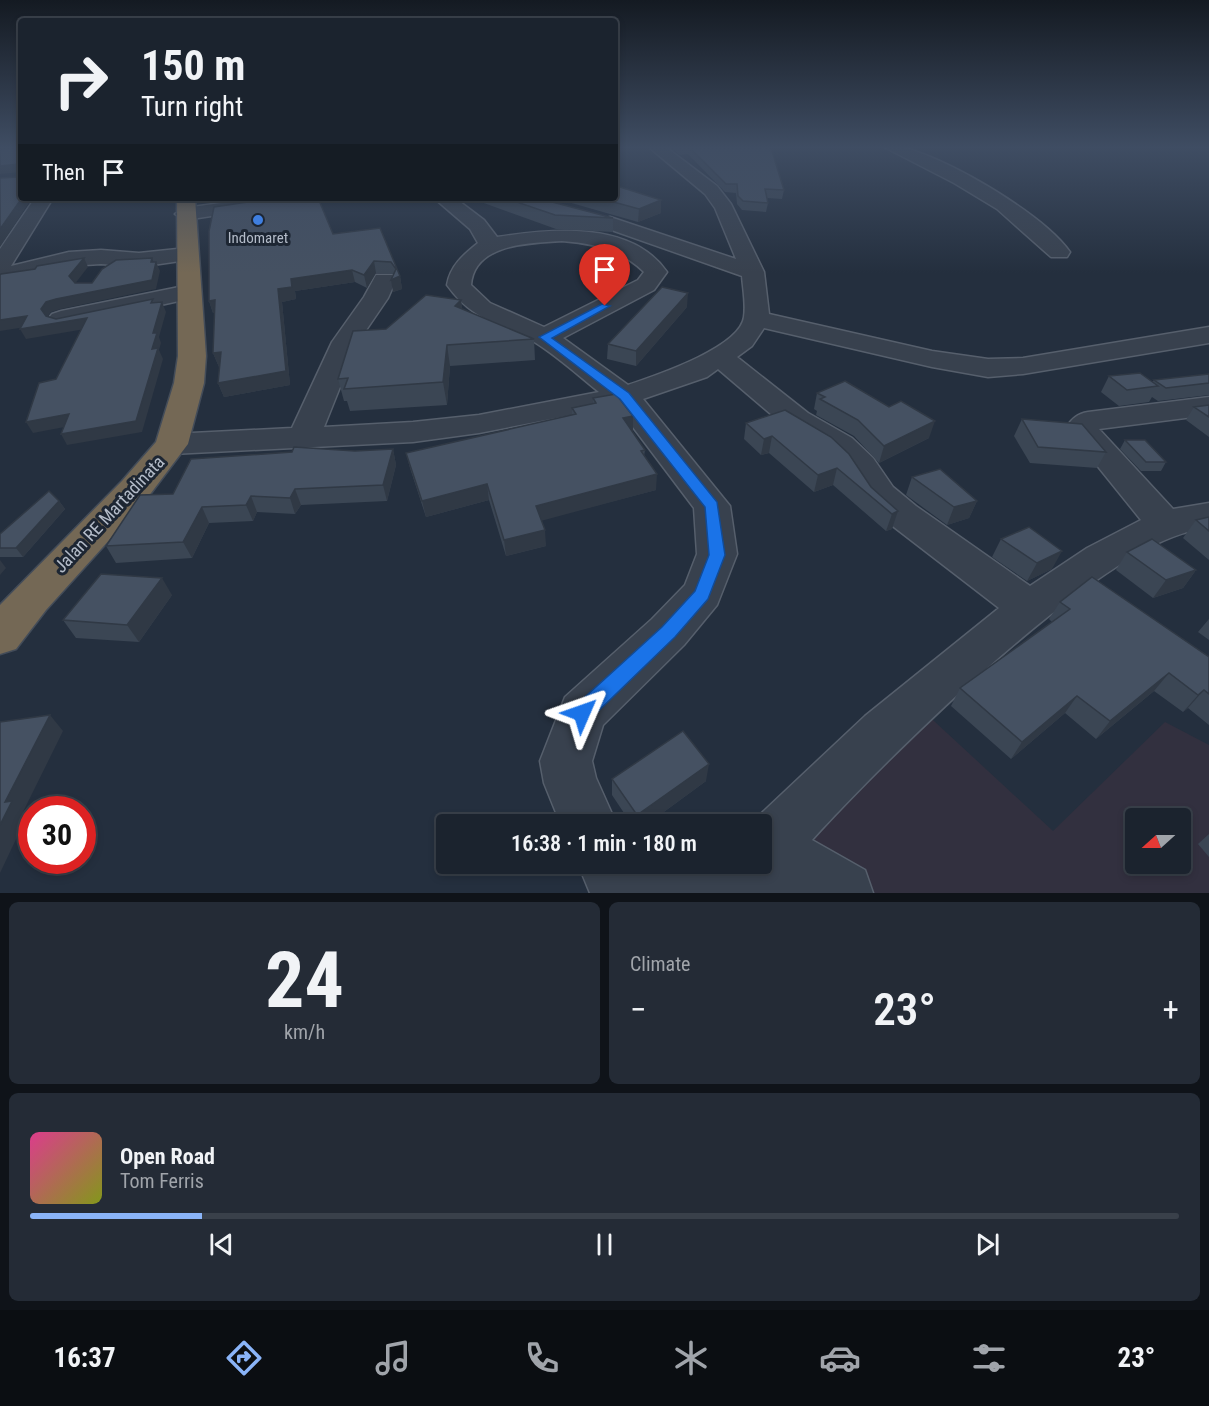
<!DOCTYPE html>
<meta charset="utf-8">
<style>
body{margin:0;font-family:"Roboto Condensed",sans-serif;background:#242b36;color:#f1f3f6;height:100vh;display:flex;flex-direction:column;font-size:22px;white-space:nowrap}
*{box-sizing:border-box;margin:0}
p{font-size:20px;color:#a0a4aa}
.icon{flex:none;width:33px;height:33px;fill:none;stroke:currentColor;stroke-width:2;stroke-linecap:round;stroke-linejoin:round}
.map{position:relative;height:893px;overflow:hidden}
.drawer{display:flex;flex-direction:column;gap:9px;padding:9px;background:#0f1319;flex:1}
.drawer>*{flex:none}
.banner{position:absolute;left:18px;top:18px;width:600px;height:183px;border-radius:6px;box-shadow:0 3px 9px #0003,0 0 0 2px #39404a;background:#1b232e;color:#f1f3f6;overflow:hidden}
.needle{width:39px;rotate:249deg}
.controls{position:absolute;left:1125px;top:808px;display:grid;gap:12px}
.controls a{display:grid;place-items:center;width:66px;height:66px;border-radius:6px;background:#1b232e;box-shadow:0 3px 9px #0003,0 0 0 2px #39404a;font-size:30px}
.speed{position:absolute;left:18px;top:796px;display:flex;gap:12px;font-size:30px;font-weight:700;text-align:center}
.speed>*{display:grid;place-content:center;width:78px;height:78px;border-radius:50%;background:#1b232e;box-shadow:0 3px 9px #0003,0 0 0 2px #39404a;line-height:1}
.speed .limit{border:9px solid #d22;background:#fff;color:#111}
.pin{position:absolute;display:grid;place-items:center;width:51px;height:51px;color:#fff;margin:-62px -26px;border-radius:50% 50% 50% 0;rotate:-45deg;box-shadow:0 0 6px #0007}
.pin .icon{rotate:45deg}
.me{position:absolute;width:66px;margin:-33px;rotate:47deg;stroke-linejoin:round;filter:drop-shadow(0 0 4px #0008)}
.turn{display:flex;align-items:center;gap:21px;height:126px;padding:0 24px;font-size:27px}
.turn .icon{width:78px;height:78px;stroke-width:2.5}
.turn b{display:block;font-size:42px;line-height:51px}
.then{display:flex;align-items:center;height:57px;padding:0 24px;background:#0003;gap:12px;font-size:22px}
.big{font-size:45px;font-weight:600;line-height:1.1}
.drawer .tile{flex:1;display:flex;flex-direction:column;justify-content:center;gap:9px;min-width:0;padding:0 21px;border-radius:9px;background:#242b36}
.drawer .dial{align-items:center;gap:0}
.dial b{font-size:78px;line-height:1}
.song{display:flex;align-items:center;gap:18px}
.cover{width:72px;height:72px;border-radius:9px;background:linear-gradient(135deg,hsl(330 70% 55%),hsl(70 70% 35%))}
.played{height:6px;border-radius:3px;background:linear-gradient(90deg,#8ab4f8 15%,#39404a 15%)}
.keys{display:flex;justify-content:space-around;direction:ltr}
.heat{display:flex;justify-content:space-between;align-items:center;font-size:33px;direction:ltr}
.drawer .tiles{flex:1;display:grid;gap:9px;grid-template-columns:1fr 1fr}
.tile:last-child{grid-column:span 2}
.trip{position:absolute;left:436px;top:814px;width:336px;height:60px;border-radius:6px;background:#1b232e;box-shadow:0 3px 9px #0003,0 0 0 2px #39404a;font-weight:600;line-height:60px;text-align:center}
.dock{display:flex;height:96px;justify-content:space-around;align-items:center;background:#0b0e12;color:#a0a4aa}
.dock .icon{width:42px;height:42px}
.dock .on{color:#8ab4f8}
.dock b{font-size:27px;color:#f1f3f6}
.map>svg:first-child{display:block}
</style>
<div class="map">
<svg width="1209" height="893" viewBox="0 0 1209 893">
<rect width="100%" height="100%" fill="#242f3e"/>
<!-- medical -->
<path fill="#32303f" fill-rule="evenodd" d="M921 709 1053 831 1165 722 1209 745V893H794L801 830ZM1136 819H1180V864H1136Z"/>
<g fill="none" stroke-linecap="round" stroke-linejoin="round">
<!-- minor casing -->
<g stroke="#565f6c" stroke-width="3">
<g id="minor">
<path d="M650 148H667L717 186 731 204 764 272 769 314 932 351 988 359 1023 358 1209 327V343L1023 374 988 377 932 367 764 328 752 346 737 357 808 413 852 438 873 458 893 487 916 506 1030 586 1087 548 1141 520 1066 427C1073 418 1077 414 1088 412L1209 397V415L1099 429 1173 509 1209 503V529C1115 528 878 767 812 840L865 870 873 893H590L578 864H762V825H749L865 716 999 608 890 524 867 503 846 470 828 452 786 427 718 369 707 377 643 399 730 506 737 554 717 605 684 645 603 725 592 761 596 778 617 825H561L544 783 540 761 565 697 652 619 685 585 697 554 694 508 617 406 479 433 413 442 172 454 160 451 156 444 160 437 172 434 292 428 332 342 364 297 376 275H392L396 280 388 298 358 342 324 427 413 422 479 415 599 392C579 376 558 357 536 343 500 321 474 323 447 285 450 266 463 255 478 243L470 229 434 198H455L484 220 497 237C550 229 631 220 667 272L654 290 563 338 628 385C654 376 740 348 744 317 746 304 743 289 742 276L603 227 600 223 603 219 610 217 736 259 715 208 705 194ZM562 241C592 243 622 250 644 272L638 280 544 327 490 303 471 285C474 243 531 243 562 241Z"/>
<path d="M886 148C893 148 902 147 908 149 952 161 1044 215 1070 252L1067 257H1051L997 209 954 183Z"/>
<polygon points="35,198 53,198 11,266 69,252 101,250 139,253 187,248 195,249 198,254 195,259 187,260 139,267 101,264 69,266 0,282 0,249"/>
<polygon points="250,199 257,201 259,205 257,209 185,220 175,214 185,208"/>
<polygon points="189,285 197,287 201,292 197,297 61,327 52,324 48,319 52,314 61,311"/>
</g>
</g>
<!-- highway casing -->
<g stroke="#434c59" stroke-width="3">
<polygon id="highway" points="177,198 195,198 206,356 204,383 188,444 148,497 46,610 16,649 0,654 0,605 122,481 156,442 174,383 178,356"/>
</g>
<!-- minor -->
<use href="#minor" fill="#38414e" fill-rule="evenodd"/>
<!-- highway -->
<use href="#highway" fill="#746855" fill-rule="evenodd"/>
</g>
<!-- wall -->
<g fill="#3b4654">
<polygon points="671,148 771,148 784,190 782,199 767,198 768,203 766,212 742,210 737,204 736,193 725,192 688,154 680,155"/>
<polygon points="255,198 318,198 333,234 380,228 400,276 402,289 393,292 394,274 376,273 367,288 355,282 295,291 296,299 282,302 290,385 224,397 218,383 220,366 219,367 213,353 215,313 213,313 209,301"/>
<polygon points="470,198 615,198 661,200 661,213 638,222 568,202 542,199 613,218 613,232 556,229"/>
<polygon points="461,300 462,309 534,339 535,360 450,366 447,405 350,411 347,401 344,401 338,379 386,329"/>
<polygon points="687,307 636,366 607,359 608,344"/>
<polygon points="1209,374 1209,395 1158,401 1152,397 1149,402 1119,406 1101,392 1109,376 1152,382 1154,380"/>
<polygon points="817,393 929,438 879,463 854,436 816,415 817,411 814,409"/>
<polygon points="593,398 633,416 633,431 632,431 645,450 644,456 656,490 541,520 546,546 506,556 489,500 426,517 410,468 406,453 572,415 572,408 593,403"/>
<polygon points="1209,405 1209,437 1186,420 1194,407"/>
<polygon points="785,410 898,511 892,529 886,531 833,485 814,492 769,453 761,455 744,439 746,423"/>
<polygon points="1022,419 1106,452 1097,468 1030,463 1014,436"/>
<polygon points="1125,440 1166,462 1161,471 1141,471 1120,449"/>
<polygon points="393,449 396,465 387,501 301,505 295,514 257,512 253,521 209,523 192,558 116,563 106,546 173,494 355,451"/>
<polygon points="912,477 977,501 969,518 947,525 906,495"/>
<polygon points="59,501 65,509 23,557 0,557 0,534"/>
<polygon points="1209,517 1209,560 1183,538 1196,520"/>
<polygon points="1001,539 1052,569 1027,581 992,557"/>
<polygon points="1127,552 1196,570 1183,588 1153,598 1116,570"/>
<polygon points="172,595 139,642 76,638 63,620"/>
<polygon points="1060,602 1209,657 1209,725 1188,708 1183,712 1154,691 1096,739 1065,713 1011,759 951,706 960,688 1052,622 1049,619"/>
<polygon points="1209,619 1209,640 1198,632"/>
<polygon points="612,779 706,781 646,825 632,825 612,795"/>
<polygon points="1209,834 1209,857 1198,844"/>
</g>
<!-- shaded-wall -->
<g fill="#303945">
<polygon points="18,164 21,172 0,174 0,166"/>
<polygon points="22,198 32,198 0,247 0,229"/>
<polygon points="221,198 242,198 221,201"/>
<polygon points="661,200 661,213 638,222 639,209"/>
<polygon points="84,258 88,267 74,285 69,276"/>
<polygon points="152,258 155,266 156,262 160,271 156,289 61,309 51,312 46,319 41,309 46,302 151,262"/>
<polygon points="374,261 376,273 367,288 364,275"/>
<polygon points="352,270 355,282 295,291 296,299 282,302 290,385 224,397 218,383 278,289 291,279"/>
<polygon points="400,276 402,289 393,292 391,280"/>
<polygon points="688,293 687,307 636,366 636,351"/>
<polygon points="215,300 220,312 213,313 209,301"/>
<polygon points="461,300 463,320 455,306"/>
<polygon points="162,302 166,312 159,337 161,343 159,350 163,359 142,432 67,445 61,434 153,333"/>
<polygon points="27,316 32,326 0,331 0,320"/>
<polygon points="87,318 91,328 26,339 20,329"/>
<polygon points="447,345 450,366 447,405 443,382"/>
<polygon points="221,352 227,365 219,367 213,353"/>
<polygon points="69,414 75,425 33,433 26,422"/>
<polygon points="633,416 633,431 622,433 623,418"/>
<polygon points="935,421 929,438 879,463 884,446"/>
<polygon points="772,436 769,453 761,455 764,439"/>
<polygon points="393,449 396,465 387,501 383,485"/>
<polygon points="837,468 833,485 814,492 818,475"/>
<polygon points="657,474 656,490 537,522 536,506"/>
<polygon points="487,484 489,500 426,517 422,501"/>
<polygon points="295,489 301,505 295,514 290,498"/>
<polygon points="251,496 257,512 253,521 246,505"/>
<polygon points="59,501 65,509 23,557 16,548"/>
<polygon points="977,501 969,518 947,525 954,507"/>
<polygon points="202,507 209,523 192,558 183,542"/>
<polygon points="898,511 892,529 886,531 892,514"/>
<polygon points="545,530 546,546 506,556 504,540"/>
<polygon points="1062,551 1052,569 1027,581 1037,563"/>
<polygon points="0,560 6,568 0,575"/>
<polygon points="1196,570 1183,588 1153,598 1166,580"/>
<polygon points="162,578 172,595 139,642 127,625"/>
<polygon points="1169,673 1154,691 1096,739 1110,721"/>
<polygon points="1204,690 1188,708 1183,712 1198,695"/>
<polygon points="1077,696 1065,713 1011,759 1022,742"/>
<polygon points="50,715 63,731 23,812 27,816 0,873 0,825 5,802"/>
<polygon points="709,764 706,781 646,825 637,825 637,815"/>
</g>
<!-- building -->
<g fill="#455162" stroke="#303945" stroke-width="1.5">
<polygon points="7,148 21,148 22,198 0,229 0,178 18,177 18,164 0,166 0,150"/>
<polygon points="690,148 771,148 784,190 765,189 768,203 743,201 738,196 737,184 726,184"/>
<polygon points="620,187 661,200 639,209 599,198 615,198 615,188"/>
<polygon points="256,198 318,198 333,234 380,228 400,276 391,280 396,269 391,262 374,261 364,275 352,270 291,279 292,287 278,289 286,371 218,383 221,352 213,353 215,300 209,301 209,231 214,207 254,201"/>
<polygon points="505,198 537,198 613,218 555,215"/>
<polygon points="84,258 69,276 75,283 92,283 102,269 116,260 152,258 151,262 156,262 152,280 56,299 46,302 41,309 46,316 56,319 153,299 151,303 162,302 153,333 157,333 152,349 158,348 136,421 61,434 69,414 26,422 39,383 56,379 87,318 20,329 27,316 0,320 0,275 1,274 35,269 37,266"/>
<polygon points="662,287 688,293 636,351 608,344"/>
<polygon points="426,295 461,300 455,306 534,339 447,345 443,382 344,389 348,378 338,379 353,331 386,329"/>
<polygon points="1140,373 1158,386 1127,390 1109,376"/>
<polygon points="1209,374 1209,383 1166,388 1154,380"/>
<polygon points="845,381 889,407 901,401 935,421 884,446 858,420 820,399 825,397 817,393"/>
<polygon points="616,394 633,416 623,418 645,450 641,451 657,474 536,506 545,530 504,540 487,484 422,501 406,453 576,414 572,408 596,403 593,398"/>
<polygon points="1209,405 1209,417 1194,407"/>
<polygon points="785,410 831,437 849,454 871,487 898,511 892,514 837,468 818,475 772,436 764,439 746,423"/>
<polygon points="1022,419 1082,424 1106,452 1038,447"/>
<polygon points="1125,440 1145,440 1166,462 1146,462"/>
<polygon points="294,447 355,451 393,449 383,485 295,489 290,498 251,496 246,505 202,507 183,542 106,546 140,495 173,494 191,459 292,452"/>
<polygon points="940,469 977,501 954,507 912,477"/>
<polygon points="49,491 59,501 16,548 0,548 0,534"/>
<polygon points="1209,517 1209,531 1196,520"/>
<polygon points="1029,527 1062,551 1037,563 1001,539"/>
<polygon points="1152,539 1196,570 1166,580 1127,552"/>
<polygon points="101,574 162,578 127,625 63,620"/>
<polygon points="1092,577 1209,657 1209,694 1204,690 1198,695 1169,673 1110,721 1077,696 1022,742 960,688 1070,609 1060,602"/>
<polygon points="50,715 5,802 12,801 0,825 0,722"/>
<polygon points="683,731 709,764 637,815 612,779"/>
</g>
<!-- sky -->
<linearGradient id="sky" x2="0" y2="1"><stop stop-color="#141a22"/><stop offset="0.54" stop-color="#3f4d63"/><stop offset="1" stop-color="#3f4d63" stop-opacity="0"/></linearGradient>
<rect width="1209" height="273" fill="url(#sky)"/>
<!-- route -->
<polygon fill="#1a73e8" stroke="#114b97" stroke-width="1.5" points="602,304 610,306 552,338 629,393 717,502 725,555 708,599 675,637 589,720 582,722 574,720 571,713 574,707 662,627 695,591 709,555 705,507 620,399 539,337"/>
<!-- markers -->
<circle fill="#3f7fe0" stroke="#1d2633" stroke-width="2" cx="258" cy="220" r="6"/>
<g text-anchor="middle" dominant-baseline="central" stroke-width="6" stroke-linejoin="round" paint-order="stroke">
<!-- far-poi labels -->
<g font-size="15" fill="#b4bcc9" stroke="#1d2633">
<text x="258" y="238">Indomaret</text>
</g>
<!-- street labels -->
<g font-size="18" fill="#b4bcc9" stroke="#1d2633">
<text transform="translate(109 514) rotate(-47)">Jalan RE Martadinata</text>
</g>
</g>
</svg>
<div class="controls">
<a><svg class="needle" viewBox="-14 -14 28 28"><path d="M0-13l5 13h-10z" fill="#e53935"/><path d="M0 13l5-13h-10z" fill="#a0a4aa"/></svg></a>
</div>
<div class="speed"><div class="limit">30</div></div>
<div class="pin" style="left:605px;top:306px;background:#d93025"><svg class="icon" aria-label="arrive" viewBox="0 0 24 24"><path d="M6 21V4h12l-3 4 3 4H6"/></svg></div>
<svg class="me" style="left:582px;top:713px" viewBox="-20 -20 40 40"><path d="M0-17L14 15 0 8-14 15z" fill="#1a73e8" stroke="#fff" stroke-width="4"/></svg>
<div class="trip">16:38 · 1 min · 180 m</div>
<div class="banner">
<div class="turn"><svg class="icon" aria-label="right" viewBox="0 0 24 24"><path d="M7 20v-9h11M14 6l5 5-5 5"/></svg><div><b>150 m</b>Turn right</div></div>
<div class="then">Then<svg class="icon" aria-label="arrive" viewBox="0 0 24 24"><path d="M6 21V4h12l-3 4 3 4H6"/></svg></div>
</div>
</div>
<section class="drawer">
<div class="tiles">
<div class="tile dial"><b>24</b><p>km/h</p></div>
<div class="tile"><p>Climate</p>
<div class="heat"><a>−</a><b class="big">23°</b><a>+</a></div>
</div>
<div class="tile">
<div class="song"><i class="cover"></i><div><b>Open Road</b><p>Tom Ferris</p></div></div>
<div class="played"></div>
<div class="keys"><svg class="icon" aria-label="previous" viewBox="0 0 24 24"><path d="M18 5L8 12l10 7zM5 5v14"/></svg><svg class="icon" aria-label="pause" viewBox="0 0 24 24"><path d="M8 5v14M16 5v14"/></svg><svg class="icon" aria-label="next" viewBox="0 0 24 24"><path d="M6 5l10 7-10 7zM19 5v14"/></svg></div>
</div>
</div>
</section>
<nav class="dock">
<b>16:37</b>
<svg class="icon on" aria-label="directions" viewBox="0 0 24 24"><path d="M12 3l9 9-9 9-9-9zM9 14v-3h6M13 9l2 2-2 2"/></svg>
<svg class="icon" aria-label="music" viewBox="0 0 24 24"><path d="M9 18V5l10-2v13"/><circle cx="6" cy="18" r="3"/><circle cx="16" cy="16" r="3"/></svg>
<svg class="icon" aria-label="phone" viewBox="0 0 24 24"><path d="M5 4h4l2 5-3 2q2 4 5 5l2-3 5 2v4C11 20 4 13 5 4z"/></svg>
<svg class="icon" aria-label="climate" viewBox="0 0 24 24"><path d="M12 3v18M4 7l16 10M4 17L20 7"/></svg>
<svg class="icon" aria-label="car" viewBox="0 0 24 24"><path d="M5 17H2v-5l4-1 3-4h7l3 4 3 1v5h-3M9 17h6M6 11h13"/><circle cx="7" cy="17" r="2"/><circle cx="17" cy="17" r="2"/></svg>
<svg class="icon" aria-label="filters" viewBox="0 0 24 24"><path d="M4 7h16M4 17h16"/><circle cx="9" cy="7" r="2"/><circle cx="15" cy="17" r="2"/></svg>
<b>23°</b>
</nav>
